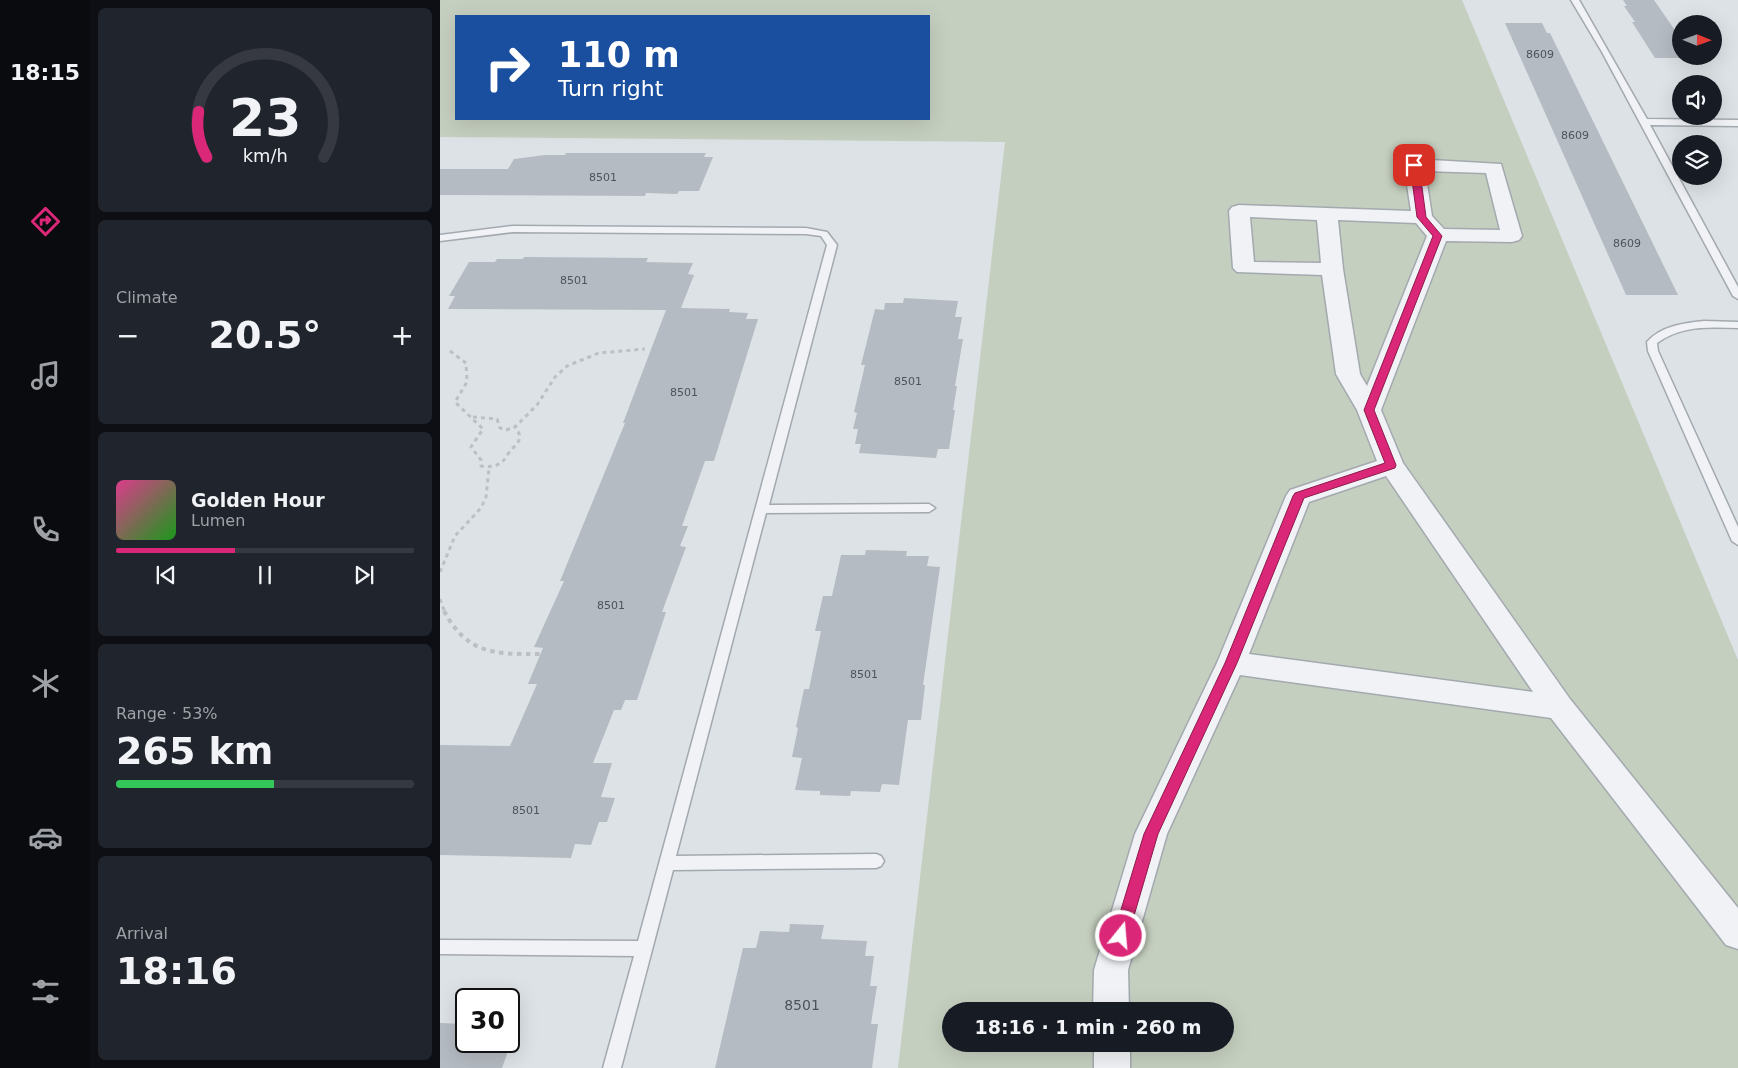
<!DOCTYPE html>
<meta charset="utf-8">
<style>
body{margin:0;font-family:"DejaVu Sans",sans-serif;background:#20242c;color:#f1f3f6;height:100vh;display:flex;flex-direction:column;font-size:19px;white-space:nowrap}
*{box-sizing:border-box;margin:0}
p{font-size:16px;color:#9ea1a6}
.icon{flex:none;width:28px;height:28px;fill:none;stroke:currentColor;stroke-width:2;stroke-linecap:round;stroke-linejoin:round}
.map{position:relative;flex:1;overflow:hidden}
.details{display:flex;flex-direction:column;gap:8px;padding:8px;background:#0d0f14;width:350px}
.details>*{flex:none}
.banner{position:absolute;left:15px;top:15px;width:475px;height:105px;border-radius:0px;box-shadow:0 5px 20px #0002;background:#1a4fa0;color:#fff;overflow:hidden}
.needle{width:32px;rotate:91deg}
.buttons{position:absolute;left:1232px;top:15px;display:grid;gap:10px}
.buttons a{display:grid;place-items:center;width:50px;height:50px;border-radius:50%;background:#171b24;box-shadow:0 5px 20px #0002;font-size:25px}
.speed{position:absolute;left:15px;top:988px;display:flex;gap:10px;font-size:25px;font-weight:700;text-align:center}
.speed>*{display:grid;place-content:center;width:65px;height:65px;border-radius:50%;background:#171b24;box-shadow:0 5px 20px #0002;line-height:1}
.speed .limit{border:2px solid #111;border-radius:8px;background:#fff;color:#111}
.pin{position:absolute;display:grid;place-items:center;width:42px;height:42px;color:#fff;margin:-21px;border-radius:10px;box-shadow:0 2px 8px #0006}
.me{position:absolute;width:55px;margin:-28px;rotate:17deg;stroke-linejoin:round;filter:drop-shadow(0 0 4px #0008)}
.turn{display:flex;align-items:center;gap:18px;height:105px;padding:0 20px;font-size:22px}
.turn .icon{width:65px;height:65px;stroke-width:2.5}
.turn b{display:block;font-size:35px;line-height:42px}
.big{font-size:38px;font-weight:800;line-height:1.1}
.details .card{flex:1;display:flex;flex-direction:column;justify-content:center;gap:8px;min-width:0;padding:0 18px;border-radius:8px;background:#20242c}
.details .dial{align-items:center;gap:0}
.dial svg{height:130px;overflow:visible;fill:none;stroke:#363941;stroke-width:7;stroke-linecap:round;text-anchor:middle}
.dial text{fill:#f1f3f6;stroke:none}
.song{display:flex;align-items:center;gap:15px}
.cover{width:60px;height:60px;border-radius:8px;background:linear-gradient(135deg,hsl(330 70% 55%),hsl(120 70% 35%))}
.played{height:5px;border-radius:2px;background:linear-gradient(90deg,#db2777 40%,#363941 40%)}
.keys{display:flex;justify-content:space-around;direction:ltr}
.heat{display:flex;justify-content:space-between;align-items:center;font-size:28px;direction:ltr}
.charge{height:8px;border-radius:4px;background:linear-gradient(90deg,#34c759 53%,#363941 0)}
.trip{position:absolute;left:502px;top:1002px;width:292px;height:50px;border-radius:25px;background:#171b24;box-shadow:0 5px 20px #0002;font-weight:800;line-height:50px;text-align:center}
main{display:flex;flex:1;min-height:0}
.dock{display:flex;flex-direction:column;width:90px;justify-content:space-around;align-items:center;background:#090b0e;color:#9ea1a6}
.dock .icon{width:35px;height:35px}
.dock .active{color:#db2777}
.dock b{font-size:22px;color:#f1f3f6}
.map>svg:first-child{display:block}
</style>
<main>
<nav class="dock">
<b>18:15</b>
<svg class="icon active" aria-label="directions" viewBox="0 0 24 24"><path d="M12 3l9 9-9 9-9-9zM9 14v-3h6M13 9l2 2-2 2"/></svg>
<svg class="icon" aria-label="music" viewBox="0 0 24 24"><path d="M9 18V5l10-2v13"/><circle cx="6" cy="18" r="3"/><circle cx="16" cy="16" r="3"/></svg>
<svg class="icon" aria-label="phone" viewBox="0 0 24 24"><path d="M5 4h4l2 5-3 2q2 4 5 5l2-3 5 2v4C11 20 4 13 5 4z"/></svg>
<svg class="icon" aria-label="climate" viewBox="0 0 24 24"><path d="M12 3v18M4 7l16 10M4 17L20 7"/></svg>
<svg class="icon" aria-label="car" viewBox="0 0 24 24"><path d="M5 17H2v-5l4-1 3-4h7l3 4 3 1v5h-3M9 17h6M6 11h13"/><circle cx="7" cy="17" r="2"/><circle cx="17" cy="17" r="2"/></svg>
<svg class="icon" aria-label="filters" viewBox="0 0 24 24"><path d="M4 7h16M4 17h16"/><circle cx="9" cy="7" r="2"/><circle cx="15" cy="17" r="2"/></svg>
</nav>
<section class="details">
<div class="card dial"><svg viewBox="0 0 100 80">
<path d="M14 69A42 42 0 1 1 86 69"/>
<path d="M14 69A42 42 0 0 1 9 41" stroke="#db2777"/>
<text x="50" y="56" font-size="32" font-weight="700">23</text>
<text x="50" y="72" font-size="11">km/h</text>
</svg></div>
<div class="card"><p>Climate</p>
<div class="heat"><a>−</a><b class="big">20.5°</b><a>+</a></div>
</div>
<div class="card">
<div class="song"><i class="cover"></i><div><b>Golden Hour</b><p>Lumen</p></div></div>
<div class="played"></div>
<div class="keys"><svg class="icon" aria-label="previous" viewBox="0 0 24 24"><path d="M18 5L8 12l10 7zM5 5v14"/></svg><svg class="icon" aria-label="pause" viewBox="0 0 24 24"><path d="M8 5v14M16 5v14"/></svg><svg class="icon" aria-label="next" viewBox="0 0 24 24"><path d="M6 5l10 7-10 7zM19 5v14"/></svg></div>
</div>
<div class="card"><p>Range · 53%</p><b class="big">265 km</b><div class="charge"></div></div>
<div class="card"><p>Arrival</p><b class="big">18:16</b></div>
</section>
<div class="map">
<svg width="1298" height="1068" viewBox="0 0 1298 1068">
<rect width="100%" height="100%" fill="#dde2e6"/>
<!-- green -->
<path fill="#c5cfbf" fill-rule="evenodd" d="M0 0H1022L1298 660V1068H458L565 142 0 137ZM16 16H489V119H16ZM511 1011H786V1044H511Z"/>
<!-- building -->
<g fill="#b5bbc2">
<polygon points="1183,0 1214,0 1241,39 1241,56 1254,58 1215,58 1192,22 1195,22 1184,6 1187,6"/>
<polygon points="1065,23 1102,23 1107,33 1110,33 1238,295 1186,295"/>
<polygon points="126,153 266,153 264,157 273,157 259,191 239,191 237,194 206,193 205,196 0,195 0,169 68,169 74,159 105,155 125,155"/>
<polygon points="84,257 208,258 206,262 253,263 248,274 254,275 241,308 290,309 289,312 308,313 306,319 318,319 274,461 265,461 242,526 248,526 240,546 246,547 222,612 226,612 197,700 185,700 181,710 174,710 153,763 172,763 161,797 175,798 167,822 159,822 151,845 135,844 131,858 0,855 0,745 70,746 97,684 88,684 103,648 94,647 124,581 120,581 185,423 183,423 226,310 8,309 15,296 9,296 29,262 55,262 57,259 83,259"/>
<polygon points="464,298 518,301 515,317 522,317 518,339 523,339 515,386 517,386 513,410 515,410 509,449 498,449 496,458 419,453 421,444 415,444 418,429 413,429 417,413 414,412 425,365 421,365 435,309 444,310 445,303 463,303"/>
<polygon points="426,550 467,551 466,556 489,556 487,566 500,567 483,685 485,685 481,720 468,720 459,785 442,784 440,792 411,791 410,796 380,795 380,791 355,790 362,758 352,757 358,728 356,727 364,689 369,689 381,631 375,631 383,596 392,596 401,555 425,555"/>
<polygon points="350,924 384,925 381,939 427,941 425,956 434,956 430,986 437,986 431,1024 438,1024 432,1068 275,1068 303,948 316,948 320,931 349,932"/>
<polygon points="0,1023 26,1024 26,1041 72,1040 62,1068 0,1068"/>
</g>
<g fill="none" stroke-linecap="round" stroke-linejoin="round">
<!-- lane casing -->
<g stroke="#a3a9af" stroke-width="3">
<g id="lane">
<polygon points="1131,0 1139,0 1207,119 1298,120 1298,126 1210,125 1298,287 1298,299 1293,296 1162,52"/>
<polygon points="73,226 366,228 387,232 397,245 329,505 489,504 495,508 489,512 326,513 236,856 436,854 441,856 444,861 441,866 436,868 233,870 181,1068 163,1068 194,956 0,954 0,940 198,941 387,245 381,236 366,234 73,232 0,241 0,235"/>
<path d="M1264 321 1298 322V328C1270 327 1241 325 1217 343L1218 351 1298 527V545L1292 541 1208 351 1207 342C1221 326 1244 323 1264 321Z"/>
</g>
</g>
<!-- street casing -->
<g stroke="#a3a9af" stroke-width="3">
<g id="street">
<path d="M974 159 1061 164 1082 236 1079 240 1072 242 1006 241 941 410 963 463 1130 699 1298 908V949L1286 945 1111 718 800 675 727 834 688 970 689 1011H653L654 970 695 834 777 663 846 496 850 490 937 461 917 410 896 374 882 275 797 272 793 268 789 211 792 207 799 205 971 211 964 165 967 161ZM985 171 1046 173 1060 230 1004 229 992 216ZM810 217 877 220 881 263 814 262ZM898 220 976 223 987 236 927 386 920 374 903 269ZM946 476 1093 692 809 654 869 502Z"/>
<rect x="654" y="1044" width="36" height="24"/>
</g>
</g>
<!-- path-far1 -->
<g stroke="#bcc0c5" stroke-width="3" stroke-dasharray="4 4" stroke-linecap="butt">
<path d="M10 351 26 363 27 382 15 402 43 429 31 447 41 460V466C54 468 62 465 68 454 75 444 86 440 75 427L97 405 115 377 127 366 159 353 205 349"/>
<polyline points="33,417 57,419 60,428 66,430 75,427"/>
<polyline points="0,572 15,536 41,508 46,497 49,468"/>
<polyline points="0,599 5,613"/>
</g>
<!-- path -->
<path stroke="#bcc0c5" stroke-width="4" stroke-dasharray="4.5 4.5" stroke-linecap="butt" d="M4 611C28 655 55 654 100 654"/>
<!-- lane -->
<use href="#lane" fill="#f0f2f5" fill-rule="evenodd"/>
<!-- street -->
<use href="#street" fill="#f0f2f5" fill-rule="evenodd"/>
</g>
<!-- route -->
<polygon fill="#db2777" stroke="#8e194d" points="974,162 979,165 986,217 1002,236 934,410 956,465 955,468 864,498 797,663 718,834 688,936 686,941 681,943 675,941 673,936 704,834 785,663 853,496 855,493 945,463 924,410 993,236 977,217 970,165"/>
<g text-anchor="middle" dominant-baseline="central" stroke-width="4" stroke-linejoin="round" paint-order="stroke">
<!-- number labels -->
<g font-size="11" fill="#4b545d">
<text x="1100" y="54">8609</text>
<text x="1135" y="135">8609</text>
<text x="163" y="177">8501</text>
<text x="1187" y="243">8609</text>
<text x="134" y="280">8501</text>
<text x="468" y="381">8501</text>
<text x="244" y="392">8501</text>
<text x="171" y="605">8501</text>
<text x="424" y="674">8501</text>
<text x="86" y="810">8501</text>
</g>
<!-- near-number labels -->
<g font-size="14" fill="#4b545d">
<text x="362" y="1005">8501</text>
</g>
</g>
</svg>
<div class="buttons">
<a><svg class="needle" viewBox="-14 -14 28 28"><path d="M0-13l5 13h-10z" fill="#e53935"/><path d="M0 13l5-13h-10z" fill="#9ea1a6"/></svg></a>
<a><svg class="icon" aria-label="sound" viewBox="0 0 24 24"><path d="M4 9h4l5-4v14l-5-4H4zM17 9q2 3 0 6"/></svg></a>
<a><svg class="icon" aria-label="layers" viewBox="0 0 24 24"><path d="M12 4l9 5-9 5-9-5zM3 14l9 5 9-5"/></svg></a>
</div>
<div class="speed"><div class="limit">30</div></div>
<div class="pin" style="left:974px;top:165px;background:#d93025"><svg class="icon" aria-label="arrive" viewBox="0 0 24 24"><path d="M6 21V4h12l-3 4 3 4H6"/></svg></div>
<svg class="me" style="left:681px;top:936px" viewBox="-20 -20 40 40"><circle r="17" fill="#db2777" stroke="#fff" stroke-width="3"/><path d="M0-11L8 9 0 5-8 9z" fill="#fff"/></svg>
<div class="trip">18:16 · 1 min · 260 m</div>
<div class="banner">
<div class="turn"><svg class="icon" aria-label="right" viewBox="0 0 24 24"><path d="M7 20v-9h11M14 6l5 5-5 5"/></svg><div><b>110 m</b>Turn right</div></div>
</div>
</div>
</main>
